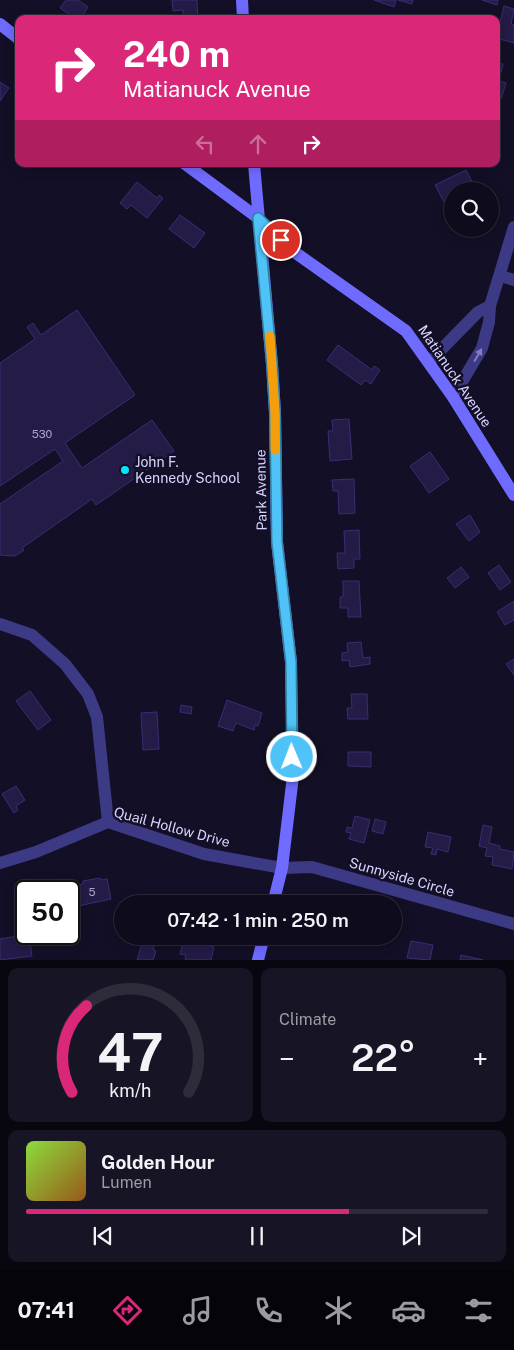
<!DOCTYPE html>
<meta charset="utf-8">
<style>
body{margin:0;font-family:"Public Sans",sans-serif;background:#171425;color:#f1f3f6;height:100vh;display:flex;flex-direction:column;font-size:19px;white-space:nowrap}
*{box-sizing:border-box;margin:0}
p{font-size:16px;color:#9b9ba3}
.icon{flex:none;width:28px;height:28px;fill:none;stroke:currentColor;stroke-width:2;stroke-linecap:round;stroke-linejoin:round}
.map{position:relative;height:960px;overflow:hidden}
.panel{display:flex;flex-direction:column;gap:8px;padding:8px;background:#08060f;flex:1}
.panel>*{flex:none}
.guide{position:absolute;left:15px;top:15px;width:485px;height:152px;border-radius:10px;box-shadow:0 2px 12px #0003,0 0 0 1px #2e2b3b;background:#db2777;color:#fff;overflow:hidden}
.buttons{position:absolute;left:444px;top:182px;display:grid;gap:10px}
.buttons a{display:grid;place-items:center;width:55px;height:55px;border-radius:50%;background:#0e0b1c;box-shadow:0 2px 12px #0003,0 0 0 1px #2e2b3b;font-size:25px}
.speed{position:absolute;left:15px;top:880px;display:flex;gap:10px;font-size:25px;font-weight:700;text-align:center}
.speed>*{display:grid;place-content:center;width:65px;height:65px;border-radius:50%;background:#0e0b1c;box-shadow:0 2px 12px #0003,0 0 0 1px #2e2b3b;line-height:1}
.speed .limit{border:2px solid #111;border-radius:8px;background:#fff;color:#111}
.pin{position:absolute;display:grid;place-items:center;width:42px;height:42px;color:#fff;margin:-21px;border:2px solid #fff;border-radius:50%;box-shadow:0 1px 5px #0007}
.me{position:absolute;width:55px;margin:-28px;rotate:359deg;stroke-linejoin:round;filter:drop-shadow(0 0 4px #0008)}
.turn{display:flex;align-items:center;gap:18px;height:105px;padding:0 25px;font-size:22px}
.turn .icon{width:65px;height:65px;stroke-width:2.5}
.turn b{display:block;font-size:35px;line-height:42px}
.lanes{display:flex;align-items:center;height:48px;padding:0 25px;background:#0003;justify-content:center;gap:25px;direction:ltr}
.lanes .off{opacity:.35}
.big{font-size:38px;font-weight:600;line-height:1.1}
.panel .tile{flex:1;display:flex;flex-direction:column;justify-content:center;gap:8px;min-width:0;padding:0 18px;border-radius:10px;background:#171425}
.panel .dial{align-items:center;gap:0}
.dial svg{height:130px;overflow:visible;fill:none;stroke:#2e2b3b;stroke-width:7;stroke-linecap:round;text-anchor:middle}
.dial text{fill:#f1f3f6;stroke:none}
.song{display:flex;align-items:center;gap:15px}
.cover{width:60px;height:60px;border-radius:8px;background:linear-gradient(135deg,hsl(90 70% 55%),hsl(30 70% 35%))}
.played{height:5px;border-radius:2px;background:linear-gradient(90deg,#db2777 70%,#2e2b3b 70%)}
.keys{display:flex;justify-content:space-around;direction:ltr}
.heat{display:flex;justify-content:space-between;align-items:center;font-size:28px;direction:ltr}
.panel .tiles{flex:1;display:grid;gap:8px;grid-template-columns:1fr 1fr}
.tile:last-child{grid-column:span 2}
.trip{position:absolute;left:114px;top:895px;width:288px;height:50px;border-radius:25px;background:#0e0b1c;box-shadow:0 2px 12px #0003,0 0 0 1px #2e2b3b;font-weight:600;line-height:50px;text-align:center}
.menu{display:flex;height:80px;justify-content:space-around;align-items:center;background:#06040b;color:#9b9ba3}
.menu .icon{width:35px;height:35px}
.menu .on{color:#db2777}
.menu b{font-size:22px;color:#f1f3f6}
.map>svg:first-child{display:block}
</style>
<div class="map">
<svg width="514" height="960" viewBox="0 0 514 960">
<rect width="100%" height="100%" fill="#130f26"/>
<!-- building -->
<g fill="#241b47" stroke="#3b2d73">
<polygon points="66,0 78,0 88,7 81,19 76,19 60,8"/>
<polygon points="172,0 197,0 198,19 183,19 183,10 173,11"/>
<polygon points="374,0 396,0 394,7"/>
<polygon points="398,0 413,0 412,4"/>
<polygon points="482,0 498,0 497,5"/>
<polygon points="504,6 514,9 511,24 514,25 514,43 496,38"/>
<polygon points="496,63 503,64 499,81 506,83 501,99 496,98"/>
<polygon points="0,82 9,88 0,101"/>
<polygon points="466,170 474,186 465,191 452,191 452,198 444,202 435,185"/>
<polygon points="137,182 157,198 159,195 163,198 147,218 131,205 127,209 120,203"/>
<polygon points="180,215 205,233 194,248 169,229"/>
<polygon points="77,310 135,395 65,443 82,468 152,420 174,451 96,505 92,499 22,548 24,550 15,556 0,555 0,504 63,461 55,449 0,486 0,363 35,339 27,327 33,323 41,335"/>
<polygon points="338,345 372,370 374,366 380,370 371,384 365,380 361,385 327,360"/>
<polygon points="349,419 352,459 330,461 328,431 333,431 332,420"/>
<polygon points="430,452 449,479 429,493 410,466"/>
<polygon points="354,479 355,513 339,514 338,491 333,491 332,480"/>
<polygon points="470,515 480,532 469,541 456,524"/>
<polygon points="359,530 360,559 354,559 354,568 338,569 337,553 345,553 344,531"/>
<polygon points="499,565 511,582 500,590 488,573"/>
<polygon points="461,567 469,577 455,588 447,578"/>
<polygon points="343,581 359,581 361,617 348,617 348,608 340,608 340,597 343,597"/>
<polygon points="514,601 514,620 505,625 497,612"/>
<polygon points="361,642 363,658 370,657 370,664 350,667 349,660 342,661 342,653 348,652 347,643"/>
<polygon points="514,659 514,675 506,664"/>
<polygon points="30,691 51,720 38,730 16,701"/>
<polygon points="351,694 367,694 368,719 348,719 347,708 352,708"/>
<polygon points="227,700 262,713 258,726 255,725 254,730 236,723 233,731 218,726"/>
<polygon points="181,705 192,707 191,714 180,712"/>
<polygon points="157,712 159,749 143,750 141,713"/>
<polygon points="348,752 371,752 371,767 348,766"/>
<polygon points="16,786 25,800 16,806 18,810 14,813 2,794"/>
<polygon points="355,816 370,820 364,843 349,839 351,833 346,832 347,827 352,828"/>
<polygon points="375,819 386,822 383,834 372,831"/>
<polygon points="483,825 492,827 489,843 500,846 500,849 514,852 512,869 492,865 493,857 485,856 487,848 479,846"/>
<polygon points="428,832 451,837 448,852 437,849 436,855 431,854 433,848 425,847"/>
<polygon points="100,878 101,880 107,879 111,899 78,906 74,886 83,884 83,881"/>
<polygon points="29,934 32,956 0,960 0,939"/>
<polygon points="184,938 214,947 211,960 185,960 186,955 180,954"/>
<polygon points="143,940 155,944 153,950 156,951 153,960 137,960"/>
<polygon points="411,941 433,945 430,960 407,958"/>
<polygon points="461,955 483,960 460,960"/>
</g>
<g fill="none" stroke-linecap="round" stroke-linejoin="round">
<!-- street -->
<g stroke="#3d3a85" stroke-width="12">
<polyline points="500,276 514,280"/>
<polyline points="429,362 478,312 490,306"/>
<polyline points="453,397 482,348 489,322 490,306 514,227"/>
<polyline points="0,624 32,635 65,664 88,694 97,717 108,822"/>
<polyline points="0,863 36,852 108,822 204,854 282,868 312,867 514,924"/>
</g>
<!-- secondary -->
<g stroke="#6f6bff" stroke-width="12">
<polyline points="242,0 243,19"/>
<polyline points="0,24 19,39"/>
<polyline points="185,164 258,218 293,251 406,331 453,397 514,495"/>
<polyline points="254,164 272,365 275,413 277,542 291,662 293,776 282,868 273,904"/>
<polyline points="258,960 264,936"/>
</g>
</g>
<!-- one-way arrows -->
<defs><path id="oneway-solid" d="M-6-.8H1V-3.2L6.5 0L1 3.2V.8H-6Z" transform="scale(1.25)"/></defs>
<use fill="#837fbc" href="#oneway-solid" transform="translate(478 355) rotate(-60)"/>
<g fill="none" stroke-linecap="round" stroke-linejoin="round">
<!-- route casing -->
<g stroke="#337fa1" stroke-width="12">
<polyline id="route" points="281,240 258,218 272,364 275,413 277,542 291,662 292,757"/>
</g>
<!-- route -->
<use href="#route" stroke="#4fc3f7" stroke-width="9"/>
<!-- slow -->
<polyline stroke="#f59e0b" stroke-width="9" points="270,336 275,413 275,450"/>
</g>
<!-- markers -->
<circle fill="#00e5ff" stroke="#130f26" stroke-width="2" cx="125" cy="470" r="5"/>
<g text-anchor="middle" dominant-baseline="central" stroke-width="5" stroke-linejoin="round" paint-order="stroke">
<!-- number labels -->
<g font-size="11" fill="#aca6d1">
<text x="42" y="434">530</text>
<text x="92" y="892">5</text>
</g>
<!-- street labels -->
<g font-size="14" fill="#d9d4ff" stroke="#130f26">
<text transform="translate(455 376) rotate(56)">Matianuck Avenue</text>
<text transform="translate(261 490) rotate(-91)">Park Avenue</text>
<text transform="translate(172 827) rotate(15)">Quail Hollow Drive</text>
<text transform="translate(402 877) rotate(16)">Sunnyside Circle</text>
</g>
<!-- poi labels -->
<g font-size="14" fill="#d9d4ff" stroke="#130f26" text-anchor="start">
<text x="135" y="462">John F.<tspan x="135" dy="16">Kennedy School</tspan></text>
</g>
</g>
</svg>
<div class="buttons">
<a><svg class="icon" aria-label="search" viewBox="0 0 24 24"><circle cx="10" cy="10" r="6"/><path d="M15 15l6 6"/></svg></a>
</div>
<div class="speed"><div class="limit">50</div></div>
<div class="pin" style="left:281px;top:240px;background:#d93025"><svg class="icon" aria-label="arrive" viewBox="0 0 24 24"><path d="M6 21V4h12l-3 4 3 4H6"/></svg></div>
<svg class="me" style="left:292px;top:757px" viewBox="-20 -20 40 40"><circle r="17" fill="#4fc3f7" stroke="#fff" stroke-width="3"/><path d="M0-11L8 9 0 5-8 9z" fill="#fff"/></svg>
<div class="trip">07:42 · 1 min · 250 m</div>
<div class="guide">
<div class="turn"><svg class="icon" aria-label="right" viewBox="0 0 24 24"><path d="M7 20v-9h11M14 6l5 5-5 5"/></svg><div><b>240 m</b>Matianuck Avenue</div></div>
<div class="lanes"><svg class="icon off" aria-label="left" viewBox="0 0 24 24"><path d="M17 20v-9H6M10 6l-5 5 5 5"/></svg><svg class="icon off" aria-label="ahead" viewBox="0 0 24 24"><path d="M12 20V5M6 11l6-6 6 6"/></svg><svg class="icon" aria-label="right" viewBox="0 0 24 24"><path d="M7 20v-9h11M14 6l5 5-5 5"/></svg></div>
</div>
</div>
<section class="panel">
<div class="tiles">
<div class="tile dial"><svg viewBox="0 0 100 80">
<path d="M14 69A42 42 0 1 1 86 69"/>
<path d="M14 69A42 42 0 0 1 23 16" stroke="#db2777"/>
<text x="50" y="56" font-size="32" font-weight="700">47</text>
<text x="50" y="72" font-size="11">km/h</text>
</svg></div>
<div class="tile"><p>Climate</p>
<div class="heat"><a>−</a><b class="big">22°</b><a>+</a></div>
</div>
<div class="tile">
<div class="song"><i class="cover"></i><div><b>Golden Hour</b><p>Lumen</p></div></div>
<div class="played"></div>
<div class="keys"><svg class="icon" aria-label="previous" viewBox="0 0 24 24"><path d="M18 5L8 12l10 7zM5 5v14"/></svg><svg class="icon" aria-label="pause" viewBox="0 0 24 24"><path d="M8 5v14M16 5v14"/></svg><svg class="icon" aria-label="next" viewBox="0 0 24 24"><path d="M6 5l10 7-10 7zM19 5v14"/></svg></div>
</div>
</div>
</section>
<nav class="menu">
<b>07:41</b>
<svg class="icon on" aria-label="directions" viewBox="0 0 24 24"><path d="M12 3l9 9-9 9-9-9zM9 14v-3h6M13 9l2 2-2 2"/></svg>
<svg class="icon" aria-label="music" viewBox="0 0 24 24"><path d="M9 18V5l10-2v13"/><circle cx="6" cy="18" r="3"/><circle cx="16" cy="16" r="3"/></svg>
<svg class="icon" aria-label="phone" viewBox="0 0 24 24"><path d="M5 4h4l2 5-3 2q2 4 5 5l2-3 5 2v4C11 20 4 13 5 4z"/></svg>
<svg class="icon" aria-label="climate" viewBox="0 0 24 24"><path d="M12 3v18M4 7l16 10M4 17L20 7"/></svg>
<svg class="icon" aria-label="car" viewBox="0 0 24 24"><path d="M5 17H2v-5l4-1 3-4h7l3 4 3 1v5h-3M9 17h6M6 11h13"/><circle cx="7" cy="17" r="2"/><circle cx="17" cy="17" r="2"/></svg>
<svg class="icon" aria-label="filters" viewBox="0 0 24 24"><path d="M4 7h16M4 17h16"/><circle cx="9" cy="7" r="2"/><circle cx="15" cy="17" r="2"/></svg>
</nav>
